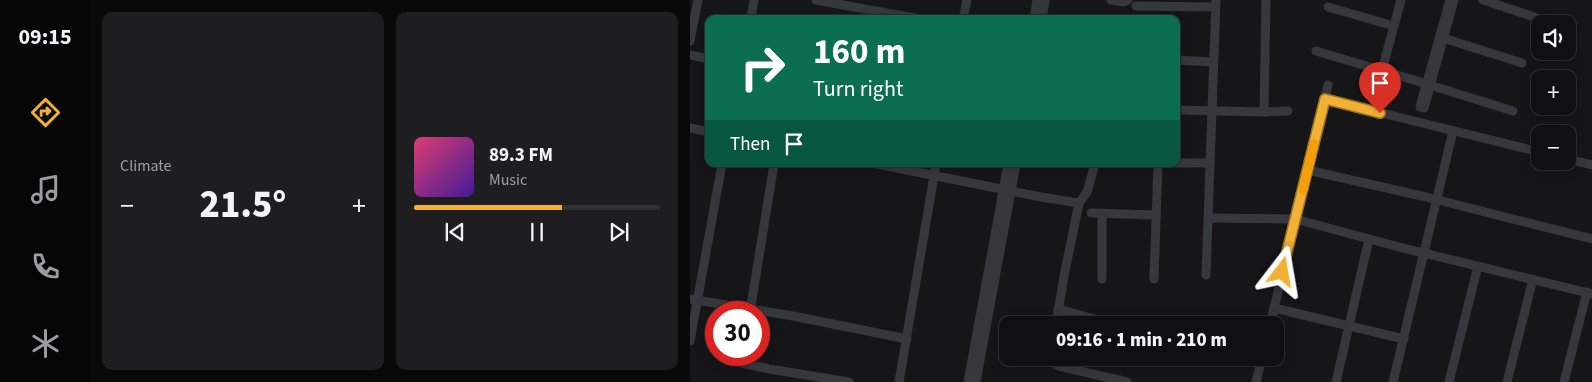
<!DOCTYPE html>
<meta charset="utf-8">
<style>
body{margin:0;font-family:"Source Sans 3",sans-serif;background:#1e1e20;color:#f1f3f6;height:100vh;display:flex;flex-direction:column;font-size:19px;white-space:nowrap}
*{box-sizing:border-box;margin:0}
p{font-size:16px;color:#9c9d9f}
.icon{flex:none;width:28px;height:28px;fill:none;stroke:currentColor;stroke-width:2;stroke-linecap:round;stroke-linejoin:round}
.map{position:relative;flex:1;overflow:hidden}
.panel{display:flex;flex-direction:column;gap:12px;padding:12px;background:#09090a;width:600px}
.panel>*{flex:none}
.hud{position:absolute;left:15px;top:15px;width:475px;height:152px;border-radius:10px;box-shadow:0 2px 12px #0003,0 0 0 1px #303032;background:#0b6e4f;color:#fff;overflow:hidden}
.controls{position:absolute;left:841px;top:15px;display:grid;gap:10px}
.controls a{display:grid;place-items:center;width:45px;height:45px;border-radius:10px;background:#101012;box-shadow:0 2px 12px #0003,0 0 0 1px #303032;font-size:25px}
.speed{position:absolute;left:15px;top:301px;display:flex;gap:10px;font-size:25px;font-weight:700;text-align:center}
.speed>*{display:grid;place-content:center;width:65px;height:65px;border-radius:50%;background:#101012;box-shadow:0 2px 12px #0003,0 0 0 1px #303032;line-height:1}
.speed .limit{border:8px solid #d22;background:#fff;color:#111}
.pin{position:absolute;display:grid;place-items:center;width:42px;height:42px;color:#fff;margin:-51px -21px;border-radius:50% 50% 50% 0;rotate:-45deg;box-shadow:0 0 5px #0007}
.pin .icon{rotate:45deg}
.me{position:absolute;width:55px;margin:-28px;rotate:14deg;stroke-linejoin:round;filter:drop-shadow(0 0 4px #0008)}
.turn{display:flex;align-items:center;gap:18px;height:105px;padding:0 25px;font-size:22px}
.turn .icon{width:65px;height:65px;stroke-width:2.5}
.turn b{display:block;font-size:35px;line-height:42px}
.then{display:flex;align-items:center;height:48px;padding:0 25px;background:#0003;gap:10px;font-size:19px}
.big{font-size:38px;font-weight:800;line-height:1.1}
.panel .card{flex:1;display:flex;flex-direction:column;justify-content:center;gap:8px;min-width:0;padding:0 18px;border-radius:10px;background:#1e1e20}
.song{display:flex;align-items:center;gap:15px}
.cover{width:60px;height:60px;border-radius:8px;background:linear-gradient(135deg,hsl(340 70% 55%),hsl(260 70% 35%))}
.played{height:5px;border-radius:2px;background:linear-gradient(90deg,#f2b134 60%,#303032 60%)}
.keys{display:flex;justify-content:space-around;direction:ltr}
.heat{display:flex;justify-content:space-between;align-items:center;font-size:28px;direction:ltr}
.panel .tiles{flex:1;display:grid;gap:12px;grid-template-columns:repeat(2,1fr)}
.trip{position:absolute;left:309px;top:316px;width:285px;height:50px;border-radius:10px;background:#101012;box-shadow:0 2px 12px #0003,0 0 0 1px #303032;font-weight:800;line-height:50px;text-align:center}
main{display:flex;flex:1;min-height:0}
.menu{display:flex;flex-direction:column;width:90px;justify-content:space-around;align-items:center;background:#060607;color:#9c9d9f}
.menu .icon{width:35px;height:35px}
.menu .on{color:#f2b134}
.menu b{font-size:22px;color:#f1f3f6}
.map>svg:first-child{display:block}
</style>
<main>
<nav class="menu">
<b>09:15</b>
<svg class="icon on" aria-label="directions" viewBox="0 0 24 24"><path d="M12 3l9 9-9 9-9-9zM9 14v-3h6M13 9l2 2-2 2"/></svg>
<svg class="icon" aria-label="music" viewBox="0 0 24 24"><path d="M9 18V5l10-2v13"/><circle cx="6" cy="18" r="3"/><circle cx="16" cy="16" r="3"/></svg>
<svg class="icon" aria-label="phone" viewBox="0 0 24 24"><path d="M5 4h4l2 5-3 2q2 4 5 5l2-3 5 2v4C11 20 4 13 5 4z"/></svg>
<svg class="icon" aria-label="climate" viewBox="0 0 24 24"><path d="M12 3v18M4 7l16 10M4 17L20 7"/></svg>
</nav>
<section class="panel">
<div class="tiles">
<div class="card"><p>Climate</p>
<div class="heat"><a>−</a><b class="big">21.5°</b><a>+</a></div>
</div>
<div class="card">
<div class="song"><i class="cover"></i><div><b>89.3 FM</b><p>Music</p></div></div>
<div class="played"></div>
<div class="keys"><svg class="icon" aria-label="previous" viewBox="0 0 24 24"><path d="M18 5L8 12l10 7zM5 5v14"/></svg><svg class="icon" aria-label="pause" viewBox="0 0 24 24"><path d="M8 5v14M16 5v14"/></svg><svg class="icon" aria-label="next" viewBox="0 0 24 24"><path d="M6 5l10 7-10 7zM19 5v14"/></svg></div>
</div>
</div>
</section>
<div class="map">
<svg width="902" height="382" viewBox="0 0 902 382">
<rect width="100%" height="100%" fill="#161618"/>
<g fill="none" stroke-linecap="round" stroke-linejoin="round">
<!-- street -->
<g stroke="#37383d" stroke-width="9">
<polyline points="126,0 230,19"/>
<polyline points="421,0 434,2 438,0"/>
<polyline points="760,0 730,107 734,108 764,0"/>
<polyline points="793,0 847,18"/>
<polyline points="446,6 525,7"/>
<polyline points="638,7 704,26"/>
<polyline points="61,19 64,0"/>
<polyline points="273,19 277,0"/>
<polyline points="344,19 347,0"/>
<polyline points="352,19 355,0"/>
<polyline points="750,37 832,63"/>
<polyline points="0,41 8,0"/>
<polyline points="626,51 727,81 823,111"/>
<polyline points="0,55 19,59"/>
<polyline points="486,60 523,62"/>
<polyline points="692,70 711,0"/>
<polyline points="635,99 850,152"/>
<polyline points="486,110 574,112 598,111"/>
<polyline points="574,112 576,0"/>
<polyline points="0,128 19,132"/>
<polyline points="878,159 902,165"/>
<polyline points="486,163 519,163"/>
<polyline points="187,164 351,197 389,203"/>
<polyline points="617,170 732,196 902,239"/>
<polyline points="401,213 466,215"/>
<polyline points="412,213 412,279"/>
<polyline points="518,218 605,219 709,247 902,294"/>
<polyline points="516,275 526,0"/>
<polyline points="464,279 468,164"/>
<polyline points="0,299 103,316 217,339"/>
<polyline points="584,308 714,339"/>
<polyline points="368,309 426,325"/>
<polyline points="60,312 84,164"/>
<polyline points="366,325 374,276 389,203 397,192 405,164"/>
<polyline points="580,325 638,85"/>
<polyline points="0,341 32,164"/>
<polyline points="53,355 52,363 79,369 159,382"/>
<polyline points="360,358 362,362 369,366 437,382"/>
<polyline points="209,382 246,164"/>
<polyline points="278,382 318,164"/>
<polyline points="286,382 326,164"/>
<polyline points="566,382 572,358"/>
<polyline points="646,382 679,239"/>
<polyline points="703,382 763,131"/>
<polyline points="759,382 788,266"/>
<polyline points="817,382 843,279"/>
<polyline points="874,382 897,292"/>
</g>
</g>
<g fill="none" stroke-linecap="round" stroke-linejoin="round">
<!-- route casing -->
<g stroke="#9d7322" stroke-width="12">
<polyline id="route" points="592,272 635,99 690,113"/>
</g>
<!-- route -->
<use href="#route" stroke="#f2b134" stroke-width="9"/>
<!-- slow -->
<polyline stroke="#f59e0b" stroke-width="9" points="613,190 624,144"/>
</g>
</svg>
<div class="controls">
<a><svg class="icon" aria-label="sound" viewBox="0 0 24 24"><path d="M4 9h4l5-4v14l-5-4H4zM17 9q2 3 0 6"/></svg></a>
<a>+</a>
<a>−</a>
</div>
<div class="speed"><div class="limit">30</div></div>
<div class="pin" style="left:690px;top:113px;background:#d93025"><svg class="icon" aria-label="arrive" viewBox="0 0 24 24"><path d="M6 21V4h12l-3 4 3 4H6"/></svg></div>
<svg class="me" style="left:592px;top:272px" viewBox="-20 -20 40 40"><path d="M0-17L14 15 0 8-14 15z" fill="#f2b134" stroke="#fff" stroke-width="4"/></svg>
<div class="trip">09:16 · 1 min · 210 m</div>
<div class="hud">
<div class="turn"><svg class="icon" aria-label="right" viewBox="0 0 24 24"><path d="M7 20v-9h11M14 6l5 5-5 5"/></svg><div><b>160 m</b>Turn right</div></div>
<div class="then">Then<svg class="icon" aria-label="arrive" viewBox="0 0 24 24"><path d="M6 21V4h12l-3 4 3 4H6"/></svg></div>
</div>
</div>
</main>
